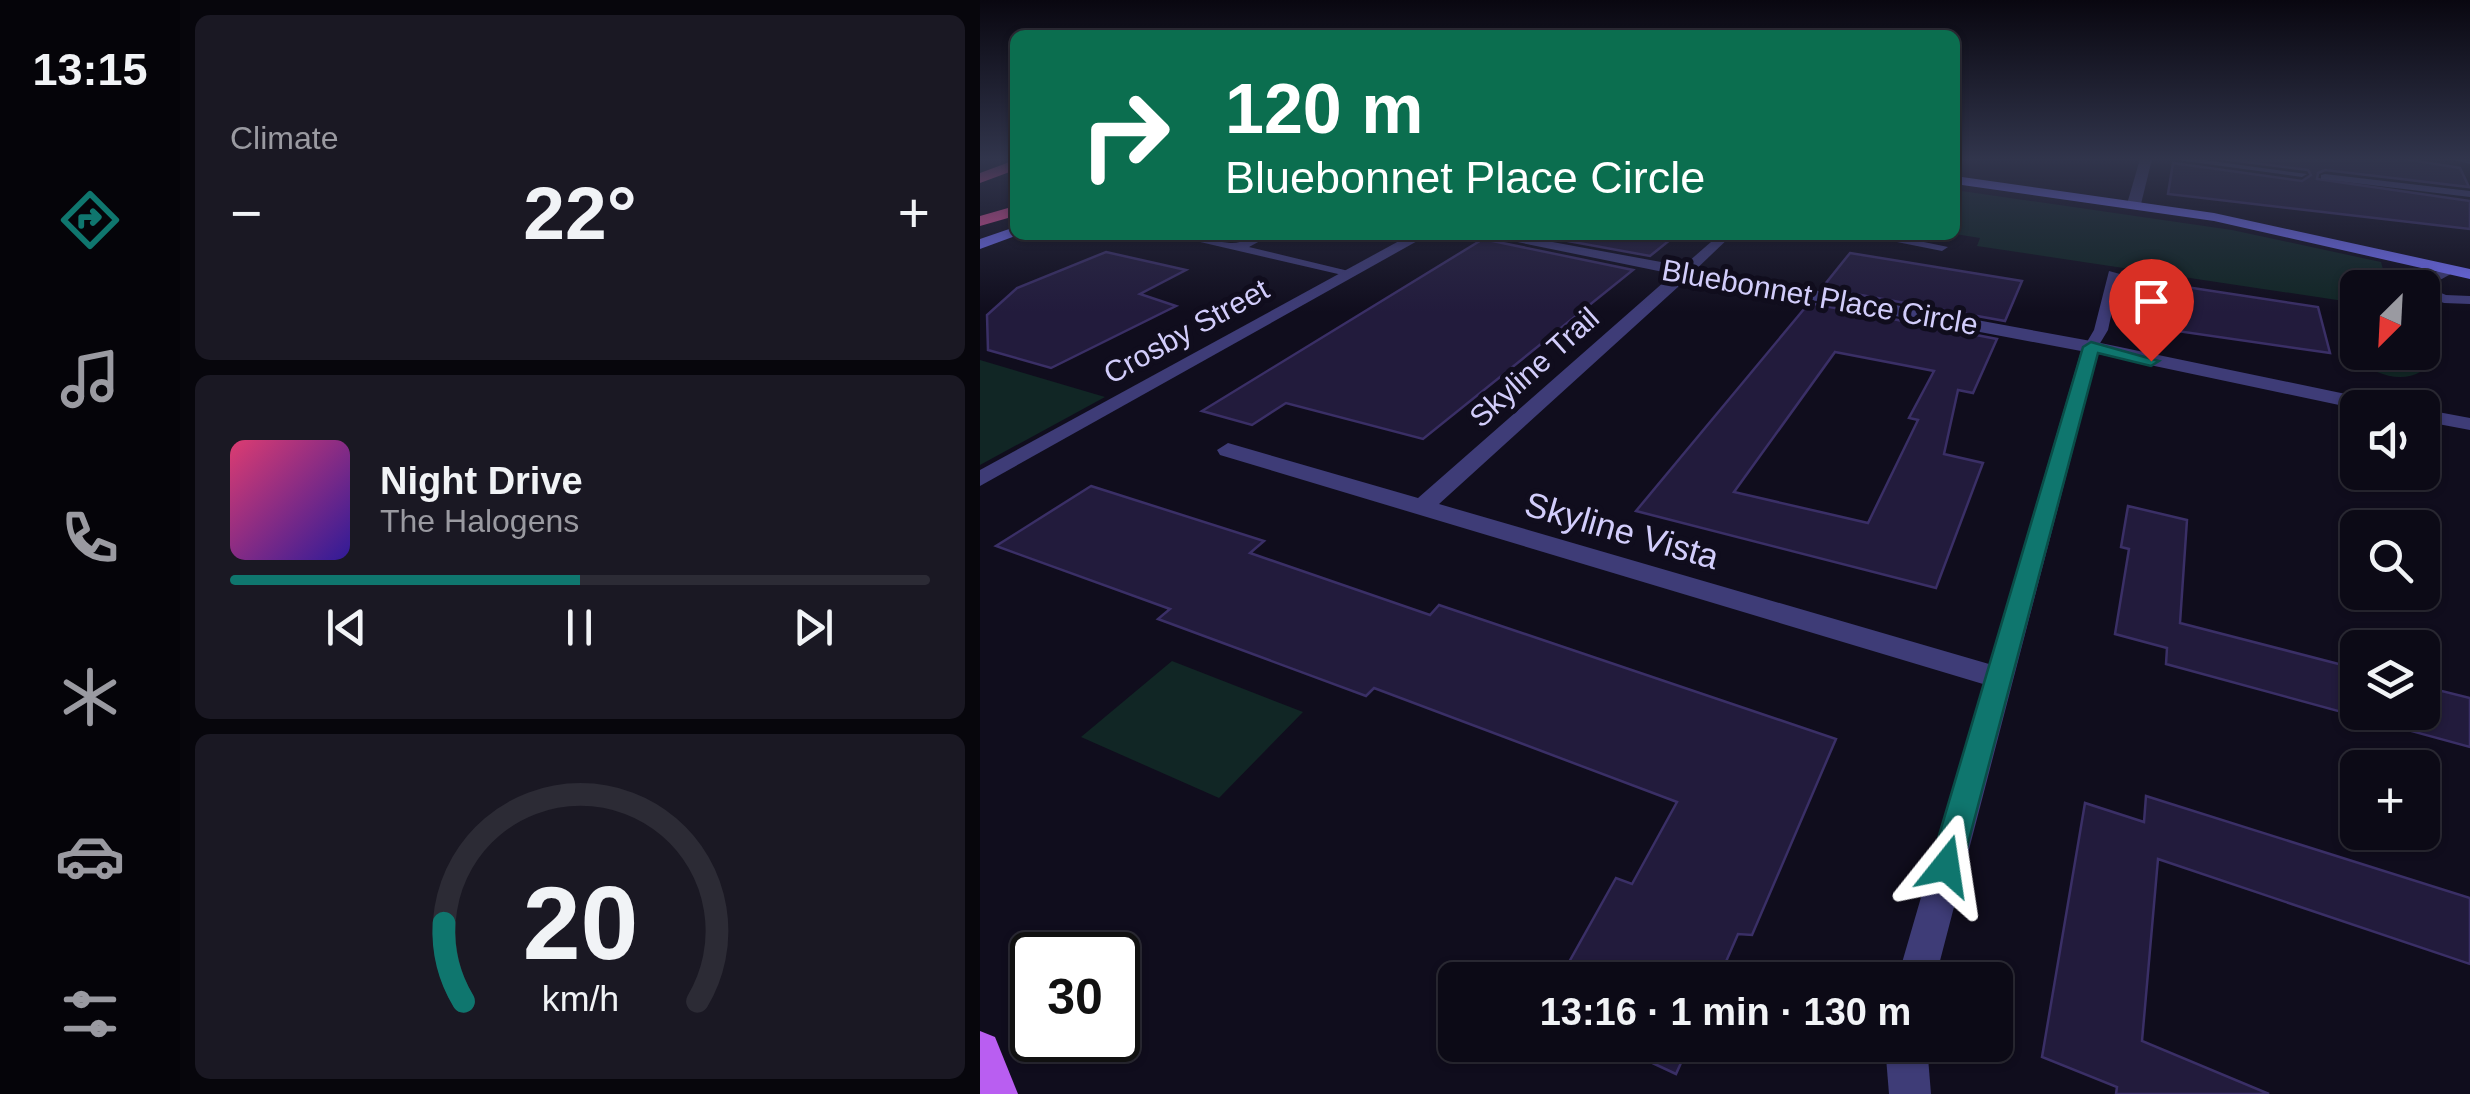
<!DOCTYPE html>
<meta charset="utf-8">
<style>
body{margin:0;font-family:Arial,sans-serif;background:#1a1823;color:#f1f3f6;height:100vh;display:flex;flex-direction:column;font-size:38px;white-space:nowrap}
*{box-sizing:border-box;margin:0}
p{font-size:32px;color:#9a9aa1}
.icon{flex:none;width:55px;height:55px;fill:none;stroke:currentColor;stroke-width:2;stroke-linecap:round;stroke-linejoin:round}
.map{position:relative;flex:1;overflow:hidden}
.sheet{display:flex;flex-direction:column;gap:15px;padding:15px;background:#07060c;width:800px}
.sheet>*{flex:none}
.guide{position:absolute;left:30px;top:30px;width:950px;height:210px;border-radius:15px;box-shadow:0 2px 8px #0004,0 0 0 2px #2c2b35;background:#0b6e4f;color:#fff;overflow:hidden}
.needle{width:65px;rotate:204deg}
.buttons{position:absolute;left:1360px;top:270px;display:grid;gap:20px}
.buttons a{display:grid;place-items:center;width:100px;height:100px;border-radius:15px;background:#0c0a16;box-shadow:0 2px 8px #0004,0 0 0 2px #2c2b35;font-size:50px}
.speed{position:absolute;left:30px;top:932px;display:flex;gap:20px;font-size:50px;font-weight:700;text-align:center}
.speed>*{display:grid;place-content:center;width:130px;height:130px;border-radius:50%;background:#0c0a16;box-shadow:0 2px 8px #0004,0 0 0 2px #2c2b35;line-height:1}
.speed .limit{border:5px solid #111;border-radius:15px;background:#fff;color:#111}
.pin{position:absolute;display:grid;place-items:center;width:85px;height:85px;color:#fff;margin:-102px -42px;border-radius:50% 50% 50% 0;rotate:-45deg;box-shadow:0 0 10px #0007}
.pin .icon{rotate:45deg}
.me{position:absolute;width:110px;margin:-55px;rotate:15deg;stroke-linejoin:round;filter:drop-shadow(0 0 8px #0008)}
.turn{display:flex;align-items:center;gap:35px;height:210px;padding:0 50px;font-size:45px}
.turn .icon{width:130px;height:130px;stroke-width:2.5}
.turn b{display:block;font-size:70px;line-height:85px}
.big{font-size:75px;font-weight:700;line-height:1.1}
.sheet .widget{flex:1;display:flex;flex-direction:column;justify-content:center;gap:15px;min-width:0;padding:0 35px;border-radius:15px;background:#1a1823}
.sheet .dial{align-items:center;gap:0}
.dial svg{height:260px;overflow:visible;fill:none;stroke:#2c2b35;stroke-width:7;stroke-linecap:round;text-anchor:middle}
.dial text{fill:#f1f3f6;stroke:none}
.song{display:flex;align-items:center;gap:30px}
.cover{width:120px;height:120px;border-radius:15px;background:linear-gradient(135deg,hsl(340 70% 55%),hsl(250 70% 35%))}
.played{height:10px;border-radius:5px;background:linear-gradient(90deg,#0f766e 50%,#2c2b35 50%)}
.keys{display:flex;justify-content:space-around;direction:ltr}
.heat{display:flex;justify-content:space-between;align-items:center;font-size:55px;direction:ltr}
.trip{position:absolute;left:458px;top:962px;width:575px;height:100px;border-radius:15px;background:#0c0a16;box-shadow:0 2px 8px #0004,0 0 0 2px #2c2b35;font-weight:700;line-height:100px;text-align:center}
main{display:flex;flex:1;min-height:0}
.tab-bar{display:flex;flex-direction:column;width:180px;justify-content:space-around;align-items:center;background:#050409;color:#9a9aa1}
.tab-bar .icon{width:70px;height:70px}
.tab-bar .current{color:#0f766e}
.tab-bar b{font-size:45px;color:#f1f3f6}
.map>svg:first-child{display:block}
</style>
<main>
<nav class="tab-bar">
<b>13:15</b>
<svg class="icon current" aria-label="directions" viewBox="0 0 24 24"><path d="M12 3l9 9-9 9-9-9zM9 14v-3h6M13 9l2 2-2 2"/></svg>
<svg class="icon" aria-label="music" viewBox="0 0 24 24"><path d="M9 18V5l10-2v13"/><circle cx="6" cy="18" r="3"/><circle cx="16" cy="16" r="3"/></svg>
<svg class="icon" aria-label="phone" viewBox="0 0 24 24"><path d="M5 4h4l2 5-3 2q2 4 5 5l2-3 5 2v4C11 20 4 13 5 4z"/></svg>
<svg class="icon" aria-label="climate" viewBox="0 0 24 24"><path d="M12 3v18M4 7l16 10M4 17L20 7"/></svg>
<svg class="icon" aria-label="car" viewBox="0 0 24 24"><path d="M5 17H2v-5l4-1 3-4h7l3 4 3 1v5h-3M9 17h6M6 11h13"/><circle cx="7" cy="17" r="2"/><circle cx="17" cy="17" r="2"/></svg>
<svg class="icon" aria-label="filters" viewBox="0 0 24 24"><path d="M4 7h16M4 17h16"/><circle cx="9" cy="7" r="2"/><circle cx="15" cy="17" r="2"/></svg>
</nav>
<section class="sheet">
<div class="widget"><p>Climate</p>
<div class="heat"><a>−</a><b class="big">22°</b><a>+</a></div>
</div>
<div class="widget">
<div class="song"><i class="cover"></i><div><b>Night Drive</b><p>The Halogens</p></div></div>
<div class="played"></div>
<div class="keys"><svg class="icon" aria-label="previous" viewBox="0 0 24 24"><path d="M18 5L8 12l10 7zM5 5v14"/></svg><svg class="icon" aria-label="pause" viewBox="0 0 24 24"><path d="M8 5v14M16 5v14"/></svg><svg class="icon" aria-label="next" viewBox="0 0 24 24"><path d="M6 5l10 7-10 7zM19 5v14"/></svg></div>
</div>
<div class="widget dial"><svg viewBox="0 0 100 80">
<path d="M14 69A42 42 0 1 1 86 69"/>
<path d="M14 69A42 42 0 0 1 8 45" stroke="#0f766e"/>
<text x="50" y="56" font-size="32" font-weight="700">20</text>
<text x="50" y="72" font-size="11">km/h</text>
</svg></div>
</section>
<div class="map">
<svg width="1490" height="1094" viewBox="0 0 1490 1094">
<rect width="100%" height="100%" fill="#100d1d"/>
<!-- green -->
<g fill="#112625">
<polygon points="975,190 1252,230 1401,262 1408,287 1378,288 1377,303 997,246 1000,238 975,234"/>
<path d="M1384 353C1405 352 1430 351 1440 372 1422 383 1392 375 1379 358Z"/>
<polygon points="0,360 125,397 0,465"/>
<polygon points="192,661 323,712 239,798 101,737"/>
</g>
<!-- building -->
<g fill="#221b3c" stroke="#3a2f66" stroke-width="2.5" fill-rule="evenodd">
<polygon points="1242,159 1424,159 1480,168 1489,187 1345,170 1338,173 1337,179 1490,201 1490,229 1188,194 1193,163 1322,181 1331,175 1328,170"/>
<polygon points="555,235 696,235 670,256"/>
<polygon points="503,239 653,270 443,439 306,403 272,425 222,411"/>
<polygon points="126,252 206,270 160,294 196,306 71,368 8,350 7,315 37,288"/>
<polygon points="870,253 1042,281 1025,321 842,288"/>
<polygon points="1206,287 1338,307 1350,353 1197,331 1201,293 1205,294"/>
<path d="M829 303 1017 339 993 393 978 390 964 454 1003 463 956 588 656 511ZM855 352 954 371 929 418 938 420 888 523 754 492Z"/>
<polygon points="111,486 284,541 270,553 450,615 459,605 856,739 772,935 758,934 738,980 579,980 636,878 652,884 697,802 394,688 386,696 178,619 190,609 16,546"/>
<polygon points="1148,506 1207,520 1200,623 1378,669 1378,712 1442,712 1442,686 1490,698 1490,747 1186,664 1187,648 1135,634 1149,549 1141,547"/>
<polygon points="1166,796 1490,898 1490,964 1178,859 1162,1041 1289,1094 1136,1094 1137,1087 1062,1057 1105,803 1164,822"/>
<polygon points="634,1045 709,1045 696,1074"/>
</g>
<g fill="none" stroke-linecap="round" stroke-linejoin="round">
<!-- lane -->
<g fill="#3e3c77" fill-rule="evenodd">
<polygon points="1190,159 1217,159 1327,174 1322,177"/>
<polygon points="1345,174 1490,191 1490,197 1341,179 1341,175"/>
<path d="M190 235C211 235 229 241 250 243 262 244 276 235 291 235L269 247 377 273 371 277Z"/>
<polygon points="739,235 752,235 710,275 700,275 700,269"/>
<polygon points="882,235 910,235 968,247 962,251"/>
<polygon points="1467,267 1478,270 1451,285 1454,290 1466,295 1490,296 1490,304 1464,303 1442,295 1439,280"/>
<polygon points="1129,271 1140,274 1128,330 1116,350 1106,350 1104,347 1114,330"/>
</g>
<!-- street -->
<g fill="#3e3c77" fill-rule="evenodd">
<polygon points="1160,159 1172,159 1161,204 1154,208 1147,204"/>
<polygon points="1470,159 1490,159 1490,164"/>
<polygon points="430,235 448,235 0,486 0,470"/>
<path d="M503 235H534L1111 341 1404 402 1414 408 1378 409 1118 354 955 980H917L1003 684 240 455 237 450 248 443 438 498 693 274ZM709 277 1101 351 1009 664 459 504Z"/>
<polygon points="1442,409 1490,418 1490,430 1442,421"/>
<polygon points="905,1045 947,1045 951,1094 909,1094"/>
</g>
<!-- secondary -->
<g fill="#706df2" fill-rule="evenodd">
<polygon points="975,176 1234,213 1490,269 1490,279 1234,221 975,184"/>
<polygon points="35,227 38,235 0,249 0,239"/>
</g>
<!-- primary -->
<polygon fill="#b95ef1" fill-rule="evenodd" points="0,1031 15,1037 38,1094 0,1094"/>
<!-- highway -->
<g fill="#f0539f" fill-rule="evenodd">
<polygon points="35,160 35,170 0,183 0,173"/>
<polygon points="35,206 35,216 0,226 0,216"/>
</g>
</g>
<!-- sky -->
<linearGradient id="sky" x2="0" y2="1"><stop stop-color="#090710"/><stop offset="0.51" stop-color="#31354c"/><stop offset="1" stop-color="#31354c" stop-opacity="0"/></linearGradient>
<rect width="1490" height="312" fill="url(#sky)"/>
<!-- route -->
<polygon fill="#0f766e" stroke="#0a4d48" stroke-width="2.5" points="1111,342 1179,361 1171,366 1118,353 982,866 977,877 966,881 955,877 950,866 1103,347"/>
<g text-anchor="middle" dominant-baseline="central" stroke-width="10" stroke-linejoin="round" paint-order="stroke">
<!-- far-street labels -->
<g font-size="30" fill="#d2cdfb" stroke="#100d1d">
<text transform="translate(840 297) rotate(10)">Bluebonnet Place Circle</text>
<text transform="translate(206 331) rotate(-29)">Crosby Street</text>
<text transform="translate(554 367) rotate(-42)">Skyline Trail</text>
</g>
<!-- street labels -->
<g font-size="35" fill="#d2cdfb" stroke="#100d1d">
<text transform="translate(642 530) rotate(16)">Skyline Vista</text>
</g>
</g>
</svg>
<div class="buttons">
<a><svg class="needle" viewBox="-14 -14 28 28"><path d="M0-13l5 13h-10z" fill="#e53935"/><path d="M0 13l5-13h-10z" fill="#9a9aa1"/></svg></a>
<a><svg class="icon" aria-label="sound" viewBox="0 0 24 24"><path d="M4 9h4l5-4v14l-5-4H4zM17 9q2 3 0 6"/></svg></a>
<a><svg class="icon" aria-label="search" viewBox="0 0 24 24"><circle cx="10" cy="10" r="6"/><path d="M15 15l6 6"/></svg></a>
<a><svg class="icon" aria-label="layers" viewBox="0 0 24 24"><path d="M12 4l9 5-9 5-9-5zM3 14l9 5 9-5"/></svg></a>
<a>+</a>
</div>
<div class="speed"><div class="limit">30</div></div>
<div class="pin" style="left:1171px;top:361px;background:#d93025"><svg class="icon" aria-label="arrive" viewBox="0 0 24 24"><path d="M6 21V4h12l-3 4 3 4H6"/></svg></div>
<svg class="me" style="left:966px;top:866px" viewBox="-20 -20 40 40"><path d="M0-17L14 15 0 8-14 15z" fill="#0f766e" stroke="#fff" stroke-width="4"/></svg>
<div class="trip">13:16 · 1 min · 130 m</div>
<div class="guide">
<div class="turn"><svg class="icon" aria-label="right" viewBox="0 0 24 24"><path d="M7 20v-9h11M14 6l5 5-5 5"/></svg><div><b>120 m</b>Bluebonnet Place Circle</div></div>
</div>
</div>
</main>
